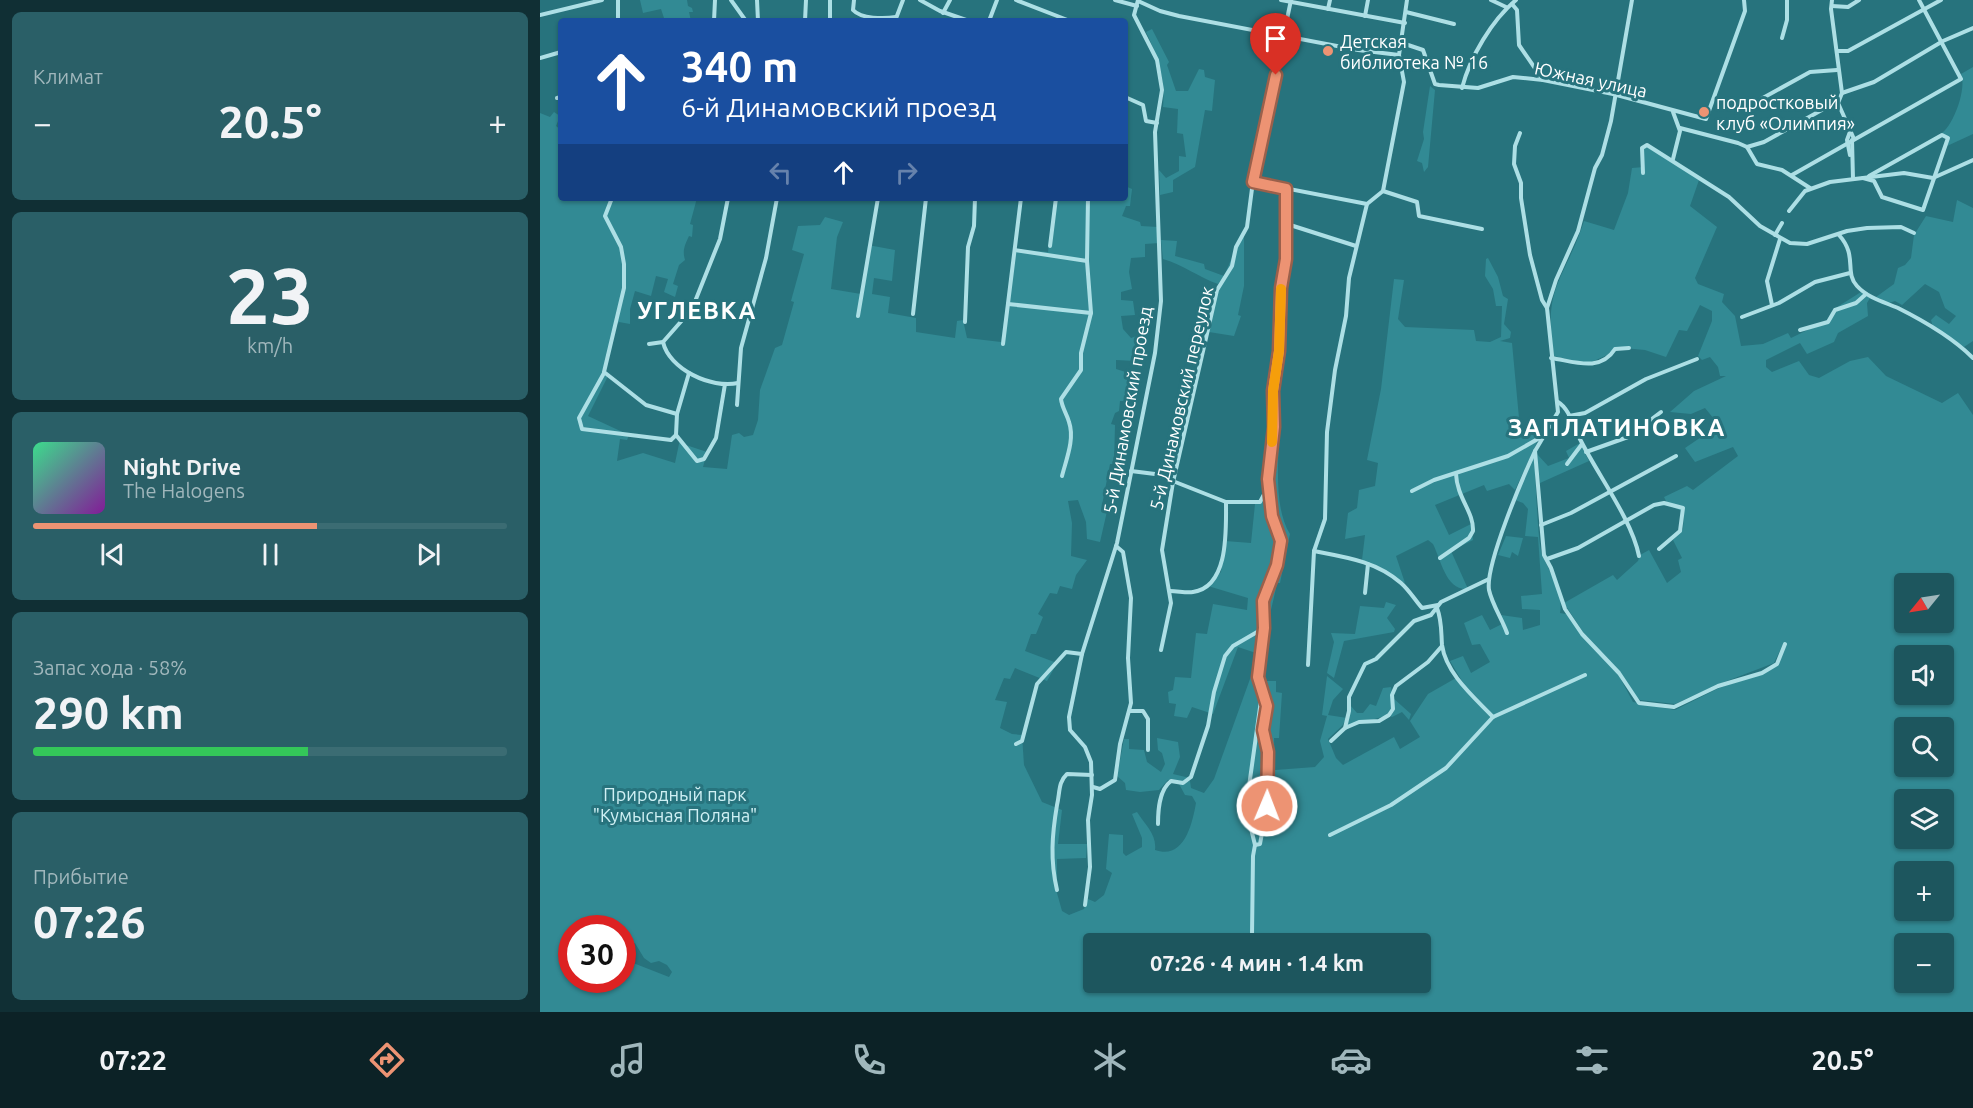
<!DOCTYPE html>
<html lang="ru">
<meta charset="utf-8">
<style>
body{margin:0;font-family:Ubuntu,sans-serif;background:#2a5f67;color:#f1f3f6;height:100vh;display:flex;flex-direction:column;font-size:22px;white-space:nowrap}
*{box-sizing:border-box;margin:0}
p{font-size:20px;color:#a0b7bc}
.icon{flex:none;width:33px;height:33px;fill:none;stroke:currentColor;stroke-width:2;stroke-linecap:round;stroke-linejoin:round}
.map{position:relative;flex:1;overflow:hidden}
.sheet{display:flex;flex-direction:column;gap:12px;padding:12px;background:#102f34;width:540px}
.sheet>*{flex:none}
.top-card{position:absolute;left:18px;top:18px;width:570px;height:183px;border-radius:6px;box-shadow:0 2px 4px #0004;background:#1a4fa0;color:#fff;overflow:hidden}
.needle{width:39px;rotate:240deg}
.fabs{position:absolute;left:1354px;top:573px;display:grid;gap:12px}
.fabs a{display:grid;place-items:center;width:60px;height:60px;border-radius:6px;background:#1d565e;box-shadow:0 2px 4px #0004;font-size:30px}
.speed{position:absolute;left:18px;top:915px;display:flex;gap:12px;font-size:30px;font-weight:700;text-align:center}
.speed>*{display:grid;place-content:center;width:78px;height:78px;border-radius:50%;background:#1d565e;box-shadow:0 2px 4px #0004;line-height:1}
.speed .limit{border:9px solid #d22;background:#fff;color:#111}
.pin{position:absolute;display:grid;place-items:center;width:51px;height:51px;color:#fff;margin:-62px -26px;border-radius:50% 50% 50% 0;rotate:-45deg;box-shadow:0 0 6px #0007}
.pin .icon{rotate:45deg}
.me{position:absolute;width:66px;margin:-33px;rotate:1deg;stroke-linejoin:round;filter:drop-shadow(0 0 4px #0008)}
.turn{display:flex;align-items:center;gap:21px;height:126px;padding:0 24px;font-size:27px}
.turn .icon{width:78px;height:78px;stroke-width:2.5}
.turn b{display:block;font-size:42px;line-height:51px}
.lanes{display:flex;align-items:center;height:57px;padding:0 24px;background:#0003;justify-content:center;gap:30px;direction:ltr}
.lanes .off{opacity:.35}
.big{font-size:45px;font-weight:700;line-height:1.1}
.sheet .widget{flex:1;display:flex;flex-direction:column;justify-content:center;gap:9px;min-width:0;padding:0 21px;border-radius:9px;background:#2a5f67}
.sheet .dial{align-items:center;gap:0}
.dial b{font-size:78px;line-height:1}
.song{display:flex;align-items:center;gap:18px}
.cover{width:72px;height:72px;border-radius:9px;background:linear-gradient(135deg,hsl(150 70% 55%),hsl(290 70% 35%))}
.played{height:6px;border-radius:3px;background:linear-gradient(90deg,#ed9373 60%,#3b6c73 60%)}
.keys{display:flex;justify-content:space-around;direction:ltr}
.heat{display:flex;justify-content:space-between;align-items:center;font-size:33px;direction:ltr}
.charge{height:9px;border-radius:4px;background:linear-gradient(90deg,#34c759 58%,#3b6c73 0)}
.trip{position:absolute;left:543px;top:933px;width:348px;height:60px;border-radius:6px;background:#1d565e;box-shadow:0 2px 4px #0004;font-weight:700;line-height:60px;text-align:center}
.tab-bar{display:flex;height:96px;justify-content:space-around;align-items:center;background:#0c2226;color:#a0b7bc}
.tab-bar .icon{width:42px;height:42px}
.tab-bar .active{color:#ed9373}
.tab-bar b{font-size:27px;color:#f1f3f6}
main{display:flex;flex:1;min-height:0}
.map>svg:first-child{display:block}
</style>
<main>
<section class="sheet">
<div class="widget"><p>Климат</p>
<div class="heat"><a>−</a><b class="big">20.5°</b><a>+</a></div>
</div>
<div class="widget dial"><b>23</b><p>km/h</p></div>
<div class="widget">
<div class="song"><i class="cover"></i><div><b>Night Drive</b><p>The Halogens</p></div></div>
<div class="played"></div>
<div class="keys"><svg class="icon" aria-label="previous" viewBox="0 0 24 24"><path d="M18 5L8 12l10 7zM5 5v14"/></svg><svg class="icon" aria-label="pause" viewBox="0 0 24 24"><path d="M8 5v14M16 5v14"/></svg><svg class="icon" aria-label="next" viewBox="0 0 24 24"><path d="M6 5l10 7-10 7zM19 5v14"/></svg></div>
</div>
<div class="widget"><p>Запас хода · 58%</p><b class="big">290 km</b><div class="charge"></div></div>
<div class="widget"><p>Прибытие</p><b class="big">07:26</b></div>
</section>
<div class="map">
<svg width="1433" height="1012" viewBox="0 0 1433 1012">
<rect width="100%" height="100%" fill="#27737d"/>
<!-- green -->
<g fill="#328a94" fill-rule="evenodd">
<polygon points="100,0 147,0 148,6 152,8 153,12 149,12 151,21 125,21 121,9 103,13"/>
<path d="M612 29 629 62 627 65 636 91H648L659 69 664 70 665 77 675 80 672 111 665 110 655 167 633 180V192L620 195 619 170 626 178 639 171V156L646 157 643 134 637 133 638 109 623 107C626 81 617 55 606 32Z"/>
<path d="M1433 67V134L1407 146 1408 137 1402 133C1414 124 1427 88 1421 74Z"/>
<polygon points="890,86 895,90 888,167 884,172 882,163 877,161 884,139 883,132"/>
<path d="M14 112 20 116 16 126 21 130V198H157L150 224 153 225 152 237 149 236C145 245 142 250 145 260L139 265 133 284 138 286 135 297 124 292 128 279 116 276 111 296 95 291 90 309V324L79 322 74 327 65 370 68 376 48 416 89 435 87 440 80 439 77 461 103 453 135 463 140 439 146 445 167 452 163 467 187 469 192 435 199 433 204 437 213 435 218 420 220 390 235 348 242 345 254 302 251 301 264 254 252 250 258 226 280 225 285 217 303 222 297 237 291 289 321 294 328 245 355 250 352 281 334 278 332 294 350 297 348 313 376 318V332L415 338 417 321 423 320 427 338 461 342 474 249 508 252 514 198H585V186L592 189 590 206H586L582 216 600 222 601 226 618 227 619 243 605 244V257L591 258 589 272 592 289 581 292V300L593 301 595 315 581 316 583 329 591 338 599 335 595 361 576 360V369L592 374 585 401H580L579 411 575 413 571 424 575 425 574 464H570L562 505 568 507 560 542 547 539 546 522 538 500 528 501 532 523 531 556 547 560 536 575 532 589 520 586 517 594 510 593 498 614 503 617 496 634H491L485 651 517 663 507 681 475 668 470 679 464 678 455 700 467 702 460 728 472 734 482 735 484 765 502 802 522 810 518 844H547L546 858 517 859V893L522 911 529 915 544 909 548 899 555 902 564 895 572 873 566 869 569 834 583 835V853L586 856 602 847V838L592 814 597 812C605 825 617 834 615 850 644 860 652 825 656 803L652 796 645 795 639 784 650 781 651 788 664 793 674 779 719 654 698 647 673 714 652 707 647 718 634 716 636 704 629 703 628 692 633 690 635 677 651 678 656 633 667 634 673 604 707 610 708 598 668 586 681 572 685 541 711 543 715 504C738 501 732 445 736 428H739C739 460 733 507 750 534L740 583H737C730 619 720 641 725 681H736V692L742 693 739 738H734L735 770 775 767 784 757 780 741 787 716 782 715 787 676 803 689 793 700 788 715 807 718 802 726 788 739 796 758 803 765 854 737 860 749 880 737 870 721 888 694 916 678 925 686 910 661 923 656 931 673 950 662 940 644 932 645 924 623 942 615 950 630 962 624 959 616 961 615 982 618 983 630 1000 625V610L982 609 981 596 1002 594 998 537 985 536 988 509 983 503 975 500 994 456C996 473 997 546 1003 557 1010 572 1024 596 1020 613L1026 614 1078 674 1093 702 1135 710 1179 688 1222 674 1238 664 1246 644H1243L1234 663 1179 684 1135 704 1100 700 1095 696 1080 672 1043 632 1024 603 1073 575 1077 580 1098 561 1100 555 1109 550 1127 583 1141 572 1138 560 1142 558 1133 540 1143 529 1144 512 1128 505 1124 497 1147 486 1153 490 1198 456 1193 447 1155 462 1145 448 1179 425 1165 408 1151 414 1130 412 1154 391 1186 376H1180L1178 367 1170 357 1162 360 1158 356 1172 321V311L1160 305 1147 331 1139 330 1126 357 1105 350 1083 348 1047 364 1014 356C1002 286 1025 280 1044 221L1074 230 1088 193 1092 168 1104 167 1103 149 1107 146 1159 180 1150 206 1177 227 1155 278 1158 284 1184 294 1182 302 1195 316 1201 346 1223 344 1248 333 1251 338 1288 320 1294 309 1321 292 1330 298 1327 303 1328 316 1298 333 1294 342 1267 354 1260 343 1226 360V367L1232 372 1259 361 1269 375 1279 378 1310 361 1328 357 1346 376 1402 403 1418 393 1433 415V1012H0V113L10 117ZM1365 584H1404V622H1365ZM1365 656H1404V694H1365ZM1365 728H1404V766H1365ZM1365 800H1404V838H1365ZM1365 872H1404V910H1365ZM32 928H82V980H32ZM95 943 104 958 111 963 119 961 127 965 132 972 129 977 83 959 89 944ZM554 944H880V982H554ZM1365 944H1404V982H1365Z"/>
<polygon points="1417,200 1433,208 1433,341 1424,347 1393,327 1391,320 1396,315 1409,324 1416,316 1405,308 1399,292 1385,284 1362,305 1355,301 1349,303 1336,297 1354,284 1358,268 1365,265 1371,258 1374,235 1386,216 1413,222"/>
<polygon points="704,236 704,286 698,315 701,316 694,336 669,332 678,290 700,239"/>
<path d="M621 240 637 241 635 256 664 264 665 269 684 276 678 284C658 277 644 265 623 259Z"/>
<path d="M948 258 958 277 963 296 968 299 964 324 971 332 970 338 960 341 972 343 979 418 975 419 974 436 994 435 999 438 975 490 969 484 947 491 944 485 895 505 909 535 931 524 933 540 911 551 928 589C906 591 901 560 893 544L888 540 856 556 865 583 822 560 825 535 805 539 808 513 817 508 819 490 835 486 838 463 827 460 841 389 854 279 864 280 858 319 865 327 934 330 936 341 950 342 961 337 962 306H956L953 289 945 276 946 259Z"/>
<polygon points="1040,443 1049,461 1000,483 997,454 1008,466 1029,458 1026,451"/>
<polygon points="966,536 983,538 978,556 972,552 970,558 958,555"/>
<polygon points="846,602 856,605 847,618 855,629 854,632 804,641 794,678 787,673 794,642 791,633 815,634 820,606 844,608"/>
<polygon points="851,687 853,698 871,714 869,720 862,712 852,717 849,715 806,727 810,705 817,713 823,713 830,704 836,706 843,688"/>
<polygon points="617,738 638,742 640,757 633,774 650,778 640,782 628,780 619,790 600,792 586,790 585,783 577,776 584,739 589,739 589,749 604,750 607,762 621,772 625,764 622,753 618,750"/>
</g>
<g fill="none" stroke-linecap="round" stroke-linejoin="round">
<!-- minor -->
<g stroke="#addfe5" stroke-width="4">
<polyline points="78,0 78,21"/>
<polyline points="191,0 206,21"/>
<polyline points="217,0 218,21"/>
<polyline points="290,0 290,21"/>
<path d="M314 0 313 10C321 19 344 19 356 17"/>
<polyline points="380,0 400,11 429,21"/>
<polyline points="476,0 530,21"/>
<polyline points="575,0 597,6"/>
<polyline points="741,0 865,23"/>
<polyline points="951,0 966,7"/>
<polyline points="1092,0 1071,121 1062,155 1055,168 1038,231 1016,280 1007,308 1018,412 995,451 1004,555 1011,568 1025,609 1042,634 1079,673 1099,703 1134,707 1178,686 1222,673 1237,664 1245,644"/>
<polyline points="1292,0 1291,9 1302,93 1298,103 1314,139"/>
<polyline points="598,1 620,11 639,16 818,50 859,55"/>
<polyline points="972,4 977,10 979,45 1003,80"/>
<polyline points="1292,6 1308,7 1319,0"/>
<polyline points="788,9 790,0"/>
<polyline points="866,12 914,24"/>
<polyline points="403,13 410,0"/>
<polyline points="0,15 62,0"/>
<polyline points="825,16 828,0"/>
<polyline points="174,21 175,0"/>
<polyline points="265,21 266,0"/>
<polyline points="355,21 363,0"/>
<polyline points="449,21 457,0"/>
<polyline points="1242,38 1247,20 1247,0"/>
<polyline points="862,43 883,50 895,84 899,85 938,88 973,77 1003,80 1073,94 1166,119 1205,11 1204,0"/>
<polyline points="1298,51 1308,51 1401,0"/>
<polyline points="0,58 21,52"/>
<path d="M922 88C930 57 952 20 976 0"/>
<polyline points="1302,93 1334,82 1403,41 1433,28"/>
<polyline points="585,97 603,105 606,121 617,123"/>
<polyline points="17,98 21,97"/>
<polyline points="1221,99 1270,72 1297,70"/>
<polyline points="1140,128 1198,143 1207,147 1217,164 1242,170 1270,188"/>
<polyline points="980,133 975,146 974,164 981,183 981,198 990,255 1002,300 1007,308"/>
<polyline points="1312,140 1313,179"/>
<polyline points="1207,147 1224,142 1298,101"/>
<polyline points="1310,155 1307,140 1311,129"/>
<polyline points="1133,159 1140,131 1133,112"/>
<polyline points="1103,173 1102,148 1107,145 1189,197 1220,226 1250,243 1267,244 1307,231 1327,228 1361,227 1374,233"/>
<polyline points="1252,175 1421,79 1379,0"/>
<polyline points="1323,178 1334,181 1342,197 1383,210 1408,138 1402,135 1329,176"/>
<polyline points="713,182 827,204"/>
<polyline points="843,191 877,202 879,216 942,229"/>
<polyline points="72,198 65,216 81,247 84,264 84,288 64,372 106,405 137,414"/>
<polyline points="1249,211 1265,191 1290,182 1364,173 1393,178 1433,160"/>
<polyline points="747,224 816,246"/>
<polyline points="1235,235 1242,223"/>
<path d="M1299 235C1318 256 1304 272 1317 286 1328 298 1344 302 1358 308 1384 321 1413 338 1433 358"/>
<polyline points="510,246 516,198"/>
<polyline points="475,250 547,261 548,198"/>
<polyline points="468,304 551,313"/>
<polyline points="1232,305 1227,281 1240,239"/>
<polyline points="373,314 386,198"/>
<polyline points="318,316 338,198"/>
<polyline points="1202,317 1239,303 1275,282 1310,273"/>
<polyline points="425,322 428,247 434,226 435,198"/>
<polyline points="1260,330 1288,322 1295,310 1316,303 1326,294"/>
<path d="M123 342C129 369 171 389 198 383"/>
<polyline points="109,344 123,342 152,309 180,239 188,198"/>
<polyline points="463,344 481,198"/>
<path d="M1011 358C1033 361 1060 373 1075 349L1089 348"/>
<polyline points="64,373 39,418 42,429 131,440 136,435"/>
<polyline points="149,373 137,414 136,435 157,461 164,459 176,438 185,384"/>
<path d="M1018 402C1030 409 1034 429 1041 441 1058 475 1092 520 1099 556"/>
<polyline points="197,405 201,348 226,258 237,198"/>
<polyline points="1029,416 1045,413 1106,379 1157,359"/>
<polyline points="1046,452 1088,437 1121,412"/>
<polyline points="1027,464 1042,444"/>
<polyline points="591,471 615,474 686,502 720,502 728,487"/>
<path d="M522 476C526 460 535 439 529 422 527 414 522 408 521 399L541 370V353L551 313 547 261"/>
<polyline points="872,491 894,480 968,456 1003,436"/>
<polyline points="1001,525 1031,513 1136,456"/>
<path d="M774 551C805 557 836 561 861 583 869 590 875 600 882 608L898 605"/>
<path d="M900 558 929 538 933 531C934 512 917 498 916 474"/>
<polyline points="1007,559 1038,548 1114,505 1124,503 1143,508 1140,531 1119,549"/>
<path d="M630 591C638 591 646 593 653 592 689 587 686 530 686 502"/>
<polyline points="825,593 828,564"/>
<path d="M897 608C902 621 901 632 902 645 906 674 935 698 953 717"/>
<path d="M967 633C962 619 952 604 949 590 945 565 983 477 995 451"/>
<polyline points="621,650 631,603 622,550 633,482 677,290 692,266 696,247 707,227 713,181 751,0"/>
<polyline points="768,665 774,551 785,519 787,432 795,370 806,316 809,278 827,204 843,191 864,82 859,55 867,0"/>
<polyline points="590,711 603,711 608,719 608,750"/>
<polyline points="805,728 819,722 839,721 849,715 853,709 852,695 856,686 888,662 902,646"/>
<polyline points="791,741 805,728 809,711 809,697 825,664 836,659 874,621 891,615 901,602 949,579"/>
<polyline points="476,744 482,741 497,684 526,652 542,654"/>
<polyline points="553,787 560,789 575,780 580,744 591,703 588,658 591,598 583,552 576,546"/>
<path d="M618 824C618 810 619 790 631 781L643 783 651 777 668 726 674 692 685 656 693 646 724 628"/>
<polyline points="790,835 851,805 906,768 953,717 1045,675"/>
<polyline points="715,845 706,808 722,693"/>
<path d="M517 890C510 860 512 835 517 805 520 793 518 782 527 774L552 775"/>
<polyline points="545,905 550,867 548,820 552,795 551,762 545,747 530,730 529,717 542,654 577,543 615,353 621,301 615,132 622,90 617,60 594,15 598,0"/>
<polyline points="712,935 713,856 715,845 720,844 727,806 728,752 723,730 727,706 718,677 724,628 723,601 737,565 741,541 732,516 728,479 734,427 733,391 739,351 741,288 746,259 746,189"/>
</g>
</g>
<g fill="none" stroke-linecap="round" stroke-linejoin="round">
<!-- route casing -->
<g stroke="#9a604b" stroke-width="15">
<polyline id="route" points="727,806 728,752 723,730 727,706 718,677 724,628 723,601 737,565 741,541 732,516 728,479 734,427 733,391 739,351 741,288 746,259 746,189 713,182 736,75"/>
</g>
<!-- route -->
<use href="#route" stroke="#ed9373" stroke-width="10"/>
<!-- slow -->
<polyline stroke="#f59e0b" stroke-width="10" points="732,442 733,391 739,351 741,289"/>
</g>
<!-- markers -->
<g fill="#ed9373" stroke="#27737d" stroke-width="2">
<circle cx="788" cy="51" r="6"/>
<circle cx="1164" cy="112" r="6"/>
</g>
<g text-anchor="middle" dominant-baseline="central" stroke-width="6" stroke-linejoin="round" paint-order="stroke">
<!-- poi labels -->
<g font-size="18" fill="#fff" stroke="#27737d" text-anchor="start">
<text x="800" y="41">Детская<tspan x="800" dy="21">библиотека № 16</tspan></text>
<text x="1176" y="102">подростковый<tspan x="1176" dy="21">клуб «Олимпия»</tspan></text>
</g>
<!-- street labels -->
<g font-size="18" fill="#fff" stroke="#27737d">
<text transform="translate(1051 79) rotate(12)">Южная улица</text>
<text transform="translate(641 398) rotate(-77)">5-й Динамовский переулок</text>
<text transform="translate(587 410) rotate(-80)">5-й Динамовский проезд</text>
</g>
<!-- park labels -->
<g font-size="18" fill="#cff0f4" stroke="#27737d">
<text x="135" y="794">Природный парк<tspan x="135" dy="21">"Кумысная Поляна"</tspan></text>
</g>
<!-- district labels -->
<g font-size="24" font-weight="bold" letter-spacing="1.5" fill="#fff" stroke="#27737d">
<text x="157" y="310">УГЛЕВКА</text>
<text x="1077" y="427">ЗАПЛАТИНОВКА</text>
</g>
</g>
</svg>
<div class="fabs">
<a><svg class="needle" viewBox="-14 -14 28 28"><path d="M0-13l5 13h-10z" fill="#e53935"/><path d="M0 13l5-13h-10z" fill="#a0b7bc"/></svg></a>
<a><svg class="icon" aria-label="sound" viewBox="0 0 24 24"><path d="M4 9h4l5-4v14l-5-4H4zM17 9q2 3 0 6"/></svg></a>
<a><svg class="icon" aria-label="search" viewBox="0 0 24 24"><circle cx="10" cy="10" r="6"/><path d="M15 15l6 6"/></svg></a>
<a><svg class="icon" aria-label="layers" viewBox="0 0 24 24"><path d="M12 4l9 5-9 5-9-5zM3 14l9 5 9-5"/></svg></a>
<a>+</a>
<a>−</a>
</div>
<div class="speed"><div class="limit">30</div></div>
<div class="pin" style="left:736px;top:75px;background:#d93025"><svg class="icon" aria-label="arrive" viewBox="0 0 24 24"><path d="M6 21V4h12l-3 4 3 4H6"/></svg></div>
<svg class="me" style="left:727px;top:806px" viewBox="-20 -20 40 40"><circle r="17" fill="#ed9373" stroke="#fff" stroke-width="3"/><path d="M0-11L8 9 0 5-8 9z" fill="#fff"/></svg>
<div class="trip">07:26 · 4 мин · 1.4 km</div>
<div class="top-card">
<div class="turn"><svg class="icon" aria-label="ahead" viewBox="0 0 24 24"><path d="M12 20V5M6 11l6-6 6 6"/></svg><div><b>340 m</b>6-й Динамовский проезд</div></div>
<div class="lanes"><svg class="icon off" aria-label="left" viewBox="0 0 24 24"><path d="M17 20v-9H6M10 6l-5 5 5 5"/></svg><svg class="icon" aria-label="ahead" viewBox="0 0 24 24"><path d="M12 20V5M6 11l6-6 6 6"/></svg><svg class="icon off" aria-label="right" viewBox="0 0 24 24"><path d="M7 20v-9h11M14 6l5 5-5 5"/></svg></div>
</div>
</div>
</main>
<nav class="tab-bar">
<b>07:22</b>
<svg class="icon active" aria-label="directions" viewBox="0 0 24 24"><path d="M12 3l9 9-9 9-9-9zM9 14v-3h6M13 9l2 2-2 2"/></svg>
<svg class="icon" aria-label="music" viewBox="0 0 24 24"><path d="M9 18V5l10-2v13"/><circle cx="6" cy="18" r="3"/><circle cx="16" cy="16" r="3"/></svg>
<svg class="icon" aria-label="phone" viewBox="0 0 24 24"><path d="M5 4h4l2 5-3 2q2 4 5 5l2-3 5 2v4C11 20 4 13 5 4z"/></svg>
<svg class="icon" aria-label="climate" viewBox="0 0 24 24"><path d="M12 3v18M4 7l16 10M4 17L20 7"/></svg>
<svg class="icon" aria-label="car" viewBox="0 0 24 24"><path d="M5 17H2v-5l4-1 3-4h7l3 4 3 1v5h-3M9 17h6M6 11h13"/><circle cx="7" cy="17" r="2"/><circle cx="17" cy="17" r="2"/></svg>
<svg class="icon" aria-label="filters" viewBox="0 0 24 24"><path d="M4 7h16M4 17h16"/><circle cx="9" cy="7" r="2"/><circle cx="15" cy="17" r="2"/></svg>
<b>20.5°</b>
</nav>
